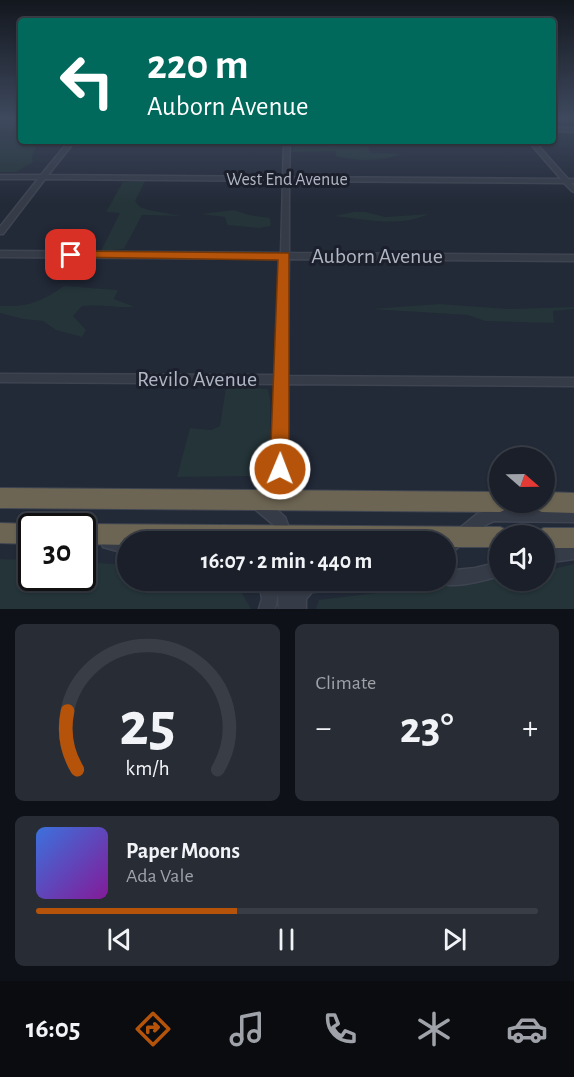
<!DOCTYPE html>
<meta charset="utf-8">
<style>
body{margin:0;font-family:"Alegreya Sans",sans-serif;background:#272c35;color:#f1f3f6;height:100vh;display:flex;flex-direction:column;font-size:22px;white-space:nowrap}
*{box-sizing:border-box;margin:0}
p{font-size:20px;color:#9fa2a8}
.icon{flex:none;width:33px;height:33px;fill:none;stroke:currentColor;stroke-width:2;stroke-linecap:round;stroke-linejoin:round}
.map{position:relative;height:609px;overflow:hidden}
.side{display:flex;flex-direction:column;gap:15px;padding:15px;background:#0e1117;flex:1}
.side>*{flex:none}
.guide{position:absolute;left:18px;top:18px;width:538px;height:126px;border-radius:6px;box-shadow:0 2px 4px #0004,0 0 0 2px #383d46;background:#00695c;color:#fff;overflow:hidden}
.needle{width:39px;rotate:110deg}
.fabs{position:absolute;left:489px;top:447px;display:grid;gap:12px}
.fabs a{display:grid;place-items:center;width:66px;height:66px;border-radius:50%;background:#1a1f29;box-shadow:0 2px 4px #0004,0 0 0 2px #383d46;font-size:30px}
.speed{position:absolute;left:18px;top:513px;display:flex;gap:12px;font-size:30px;font-weight:700;text-align:center}
.speed>*{display:grid;place-content:center;width:78px;height:78px;border-radius:50%;background:#1a1f29;box-shadow:0 2px 4px #0004,0 0 0 2px #383d46;line-height:1}
.speed .limit{border:3px solid #111;border-radius:9px;background:#fff;color:#111}
.pin{position:absolute;display:grid;place-items:center;width:51px;height:51px;color:#fff;margin:-26px;border-radius:12px;box-shadow:0 3px 9px #0006}
.me{position:absolute;width:66px;margin:-33px;rotate:1deg;stroke-linejoin:round;filter:drop-shadow(0 0 4px #0008)}
.turn{display:flex;align-items:center;gap:21px;height:126px;padding:0 30px;font-size:27px}
.turn .icon{width:78px;height:78px;stroke-width:2.5}
.turn b{display:block;font-size:42px;line-height:51px}
.big{font-size:45px;font-weight:700;line-height:1.1}
.side .widget{flex:1;display:flex;flex-direction:column;justify-content:center;gap:9px;min-width:0;padding:0 21px;border-radius:9px;background:#272c35}
.side .dial{align-items:center;gap:0}
.dial svg{height:156px;overflow:visible;fill:none;stroke:#383d46;stroke-width:7;stroke-linecap:round;text-anchor:middle}
.dial text{fill:#f1f3f6;stroke:none}
.song{display:flex;align-items:center;gap:18px}
.cover{width:72px;height:72px;border-radius:9px;background:linear-gradient(135deg,hsl(220 70% 55%),hsl(290 70% 35%))}
.played{height:6px;border-radius:3px;background:linear-gradient(90deg,#b45309 40%,#383d46 40%)}
.keys{display:flex;justify-content:space-around;direction:ltr}
.heat{display:flex;justify-content:space-between;align-items:center;font-size:33px;direction:ltr}
.side .tiles{flex:1;display:grid;gap:15px;grid-template-columns:1fr 1fr}
.widget:last-child{grid-column:span 2}
.trip{position:absolute;left:117px;top:531px;width:339px;height:60px;border-radius:30px;background:#1a1f29;box-shadow:0 2px 4px #0004,0 0 0 2px #383d46;font-weight:700;line-height:60px;text-align:center}
.dock{display:flex;height:96px;justify-content:space-around;align-items:center;background:#0a0c10;color:#9fa2a8}
.dock .icon{width:42px;height:42px}
.dock .active{color:#b45309}
.dock b{font-size:27px;color:#f1f3f6}
.map>svg:first-child{display:block}
</style>
<div class="map">
<svg width="574" height="609" viewBox="0 0 574 609">
<rect width="100%" height="100%" fill="#222937"/>
<!-- green -->
<g fill="#243438">
<polygon points="21,119 21,141 34,141 36,146 32,157 33,162 16,172 0,172 0,121 12,122"/>
<path d="M295 142 367 144 370 153 402 154C380 161 359 162 336 156L335 151 292 152Z"/>
<polygon points="145,181 135,201 140,207 149,210 181,216 142,215 124,249 101,251 120,213 106,212 123,182"/>
<polygon points="234,210 249,215 270,218 271,226 259,228 227,225 225,217 200,214"/>
<path d="M354 212H366L385 217 429 214C398 228 365 219 333 216Z"/>
<path d="M64 286 118 290 114 299 135 307C116 308 100 304 82 306L73 316 86 330 82 337 56 330 43 321 23 319 0 313V306C28 307 41 302 64 286Z"/>
<polygon points="439,304 509,309 574,307 574,309 553,311 554,323 485,321 468,315 370,309"/>
<polygon points="226,387 268,389 270,398 270,469 264,476 177,477 190,428 211,430 220,426"/>
<polygon points="0,559 31,560 32,578 82,578 83,562 127,565 128,580 229,581 239,588 251,609 0,609"/>
<polygon points="574,564 574,609 316,609 319,600 499,578 500,580 544,580 545,571"/>
</g>
<g fill="none" stroke-linecap="round" stroke-linejoin="round">
<!-- minor casing -->
<g stroke="#3f4451" stroke-width="3">
<g id="minor">
<polygon points="574,128 574,132 554,131 554,128"/>
<polygon points="69,141 75,141 48,175 283,177 284,141 290,141 289,177 561,179 528,141 534,141 568,179 574,179 574,183 571,183 574,186 574,192 572,191 564,183 289,181 289,253 574,255 574,261 289,259 287,376 574,378 574,386 287,384 286,469 284,473 280,475 276,473 274,469 276,384 0,382 0,374 277,375 280,259 0,257 0,251 281,253 283,181 45,179 3,234 0,234 0,227 38,179 0,179 0,175 41,175"/>
<polygon points="261,498 266,500 285,517 292,536 290,541 280,541 275,526 256,510 254,505 256,500"/>
<polygon points="494,507 574,508 574,522 494,521 487,524 451,553 446,555 446,542 443,542 477,514"/>
<polygon points="108,535 132,542 128,542 128,554 103,547 101,542 103,537"/>
<polygon points="574,545 574,559 544,563 544,549"/>
<path d="M500 562V576C484 580 455 589 441 583L440 580H446V571L475 568Z"/>
<polygon points="259,580 292,580 293,594 297,586 304,580 399,580 397,585 392,587 312,592 306,599 306,609 279,609 278,593 275,609 259,609 262,599"/>
</g>
</g>
<!-- highway casing -->
<g stroke="#404652" stroke-width="2">
<g id="highway">
<polygon points="0,488 500,492 500,502 510,502 507,509 500,512 0,508"/>
<polygon points="544,492 574,493 574,513 542,512 535,509 532,502 544,502"/>
<polygon points="0,523 32,524 39,526 32,526 32,544 0,543"/>
<polygon points="82,524 500,527 507,530 510,536 500,536 500,547 446,547 446,542 128,542 128,545 82,544 82,526 75,526"/>
<polygon points="544,528 574,528 574,548 544,548 544,536 535,536 537,531"/>
</g>
</g>
<!-- minor -->
<use href="#minor" fill="#353b47" fill-rule="evenodd"/>
<!-- highway -->
<use href="#highway" fill="#6d6553" fill-rule="evenodd"/>
</g>
<!-- sky -->
<linearGradient id="sky" x2="0" y2="1"><stop stop-color="#13171e"/><stop offset="0.58" stop-color="#3e495e"/><stop offset="1" stop-color="#3e495e" stop-opacity="0"/></linearGradient>
<rect width="574" height="204" fill="url(#sky)"/>
<!-- route -->
<polygon fill="#b45309" stroke="#753606" stroke-width="1.5" points="71,251 289,253 289,469 286,475 280,478 273,475 270,469 278,260 67,257 65,255"/>
<g text-anchor="middle" dominant-baseline="central" stroke-width="6" stroke-linejoin="round" paint-order="stroke">
<!-- far-street labels -->
<g font-size="18" fill="#b0b6c4" stroke="#1b202c">
<text x="287" y="180">West End Avenue</text>
</g>
<!-- street labels -->
<g font-size="22" fill="#b0b6c4" stroke="#1b202c">
<text x="377" y="256">Auborn Avenue</text>
<text x="197" y="379">Revilo Avenue</text>
</g>
</g>
</svg>
<div class="fabs">
<a><svg class="needle" viewBox="-14 -14 28 28"><path d="M0-13l5 13h-10z" fill="#e53935"/><path d="M0 13l5-13h-10z" fill="#9fa2a8"/></svg></a>
<a><svg class="icon" aria-label="sound" viewBox="0 0 24 24"><path d="M4 9h4l5-4v14l-5-4H4zM17 9q2 3 0 6"/></svg></a>
</div>
<div class="speed"><div class="limit">30</div></div>
<div class="pin" style="left:71px;top:255px;background:#d93025"><svg class="icon" aria-label="arrive" viewBox="0 0 24 24"><path d="M6 21V4h12l-3 4 3 4H6"/></svg></div>
<svg class="me" style="left:280px;top:469px" viewBox="-20 -20 40 40"><circle r="17" fill="#b45309" stroke="#fff" stroke-width="3"/><path d="M0-11L8 9 0 5-8 9z" fill="#fff"/></svg>
<div class="trip">16:07 · 2 min · 440 m</div>
<div class="guide">
<div class="turn"><svg class="icon" aria-label="left" viewBox="0 0 24 24"><path d="M17 20v-9H6M10 6l-5 5 5 5"/></svg><div><b>220 m</b>Auborn Avenue</div></div>
</div>
</div>
<section class="side">
<div class="tiles">
<div class="widget dial"><svg viewBox="0 0 100 80">
<path d="M14 69A42 42 0 1 1 86 69"/>
<path d="M14 69A42 42 0 0 1 9 39" stroke="#b45309"/>
<text x="50" y="56" font-size="32" font-weight="700">25</text>
<text x="50" y="72" font-size="11">km/h</text>
</svg></div>
<div class="widget"><p>Climate</p>
<div class="heat"><a>−</a><b class="big">23°</b><a>+</a></div>
</div>
<div class="widget">
<div class="song"><i class="cover"></i><div><b>Paper Moons</b><p>Ada Vale</p></div></div>
<div class="played"></div>
<div class="keys"><svg class="icon" aria-label="previous" viewBox="0 0 24 24"><path d="M18 5L8 12l10 7zM5 5v14"/></svg><svg class="icon" aria-label="pause" viewBox="0 0 24 24"><path d="M8 5v14M16 5v14"/></svg><svg class="icon" aria-label="next" viewBox="0 0 24 24"><path d="M6 5l10 7-10 7zM19 5v14"/></svg></div>
</div>
</div>
</section>
<nav class="dock">
<b>16:05</b>
<svg class="icon active" aria-label="directions" viewBox="0 0 24 24"><path d="M12 3l9 9-9 9-9-9zM9 14v-3h6M13 9l2 2-2 2"/></svg>
<svg class="icon" aria-label="music" viewBox="0 0 24 24"><path d="M9 18V5l10-2v13"/><circle cx="6" cy="18" r="3"/><circle cx="16" cy="16" r="3"/></svg>
<svg class="icon" aria-label="phone" viewBox="0 0 24 24"><path d="M5 4h4l2 5-3 2q2 4 5 5l2-3 5 2v4C11 20 4 13 5 4z"/></svg>
<svg class="icon" aria-label="climate" viewBox="0 0 24 24"><path d="M12 3v18M4 7l16 10M4 17L20 7"/></svg>
<svg class="icon" aria-label="car" viewBox="0 0 24 24"><path d="M5 17H2v-5l4-1 3-4h7l3 4 3 1v5h-3M9 17h6M6 11h13"/><circle cx="7" cy="17" r="2"/><circle cx="17" cy="17" r="2"/></svg>
</nav>
